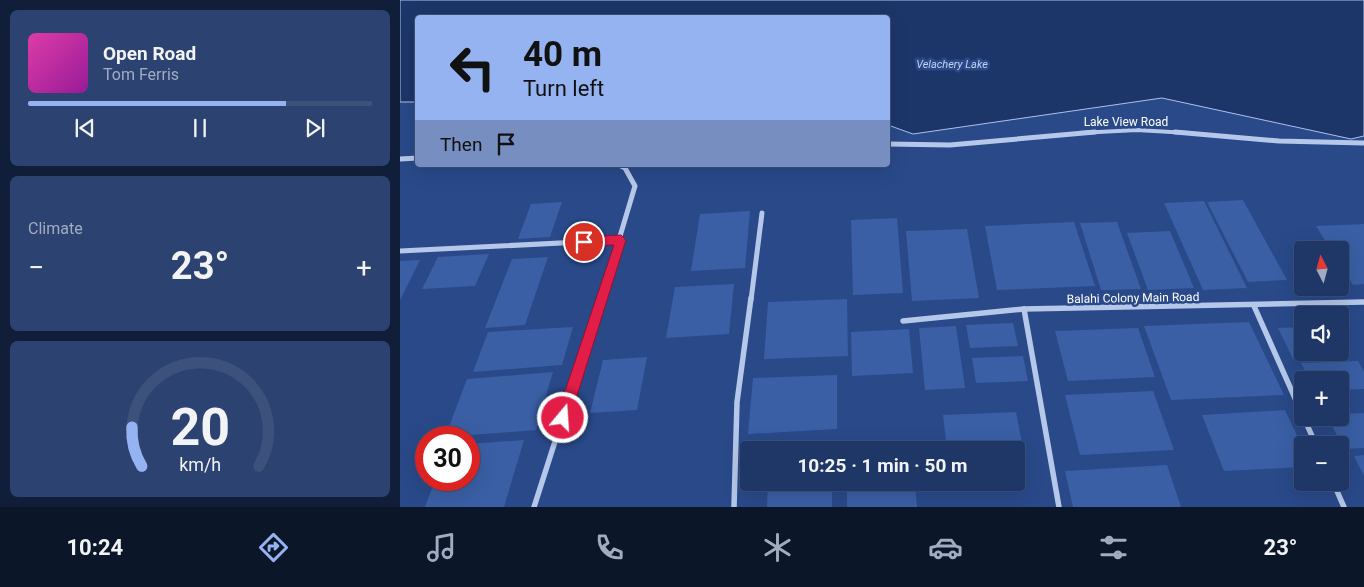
<!DOCTYPE html>
<meta charset="utf-8">
<style>
body{margin:0;font-family:Roboto,sans-serif;background:#2c4270;color:#f1f3f6;height:100vh;display:flex;flex-direction:column;font-size:19px;white-space:nowrap}
*{box-sizing:border-box;margin:0}
p{font-size:16px;color:#a1acc0}
.icon{flex:none;width:28px;height:28px;fill:none;stroke:currentColor;stroke-width:2;stroke-linecap:round;stroke-linejoin:round}
.map{position:relative;flex:1;overflow:hidden}
.sheet{display:flex;flex-direction:column;gap:10px;padding:10px;background:#111e39;width:400px}
.sheet>*{flex:none}
.guide{position:absolute;left:15px;top:15px;width:475px;height:152px;border-radius:5px;box-shadow:0 5px 20px #0002,0 0 0 1px #3c517b;background:#95b2f1;color:#111;overflow:hidden}
.needle{width:32px;rotate:354deg}
.tools{position:absolute;left:894px;top:241px;display:grid;gap:10px}
.tools a{display:grid;place-items:center;width:55px;height:55px;border-radius:5px;background:#1f3767;box-shadow:0 5px 20px #0002,0 0 0 1px #3c517b;font-size:25px}
.speed{position:absolute;left:15px;top:426px;display:flex;gap:10px;font-size:25px;font-weight:700;text-align:center}
.speed>*{display:grid;place-content:center;width:65px;height:65px;border-radius:50%;background:#1f3767;box-shadow:0 5px 20px #0002,0 0 0 1px #3c517b;line-height:1}
.speed .limit{border:8px solid #d22;background:#fff;color:#111}
.pin{position:absolute;display:grid;place-items:center;width:42px;height:42px;color:#fff;margin:-21px;border:2px solid #fff;border-radius:50%;box-shadow:0 1px 5px #0007}
.me{position:absolute;width:55px;margin:-28px;rotate:18deg;stroke-linejoin:round;filter:drop-shadow(0 0 4px #0008)}
.turn{display:flex;align-items:center;gap:18px;height:105px;padding:0 25px;font-size:22px}
.turn .icon{width:65px;height:65px;stroke-width:2.5}
.turn b{display:block;font-size:35px;line-height:42px}
.then{display:flex;align-items:center;height:48px;padding:0 25px;background:#0003;gap:10px;font-size:19px}
.big{font-size:38px;font-weight:700;line-height:1.1}
.sheet .card{flex:1;display:flex;flex-direction:column;justify-content:center;gap:8px;min-width:0;padding:0 18px;border-radius:8px;background:#2c4270}
.sheet .dial{align-items:center;gap:0}
.dial svg{height:130px;overflow:visible;fill:none;stroke:#3c517b;stroke-width:7;stroke-linecap:round;text-anchor:middle}
.dial text{fill:#f1f3f6;stroke:none}
.song{display:flex;align-items:center;gap:15px}
.cover{width:60px;height:60px;border-radius:8px;background:linear-gradient(135deg,hsl(320 70% 55%),hsl(300 70% 35%))}
.played{height:5px;border-radius:2px;background:linear-gradient(90deg,#95b2f1 75%,#3c517b 75%)}
.keys{display:flex;justify-content:space-around;direction:ltr}
.heat{display:flex;justify-content:space-between;align-items:center;font-size:28px;direction:ltr}
.trip{position:absolute;left:340px;top:441px;width:285px;height:50px;border-radius:5px;background:#1f3767;box-shadow:0 5px 20px #0002,0 0 0 1px #3c517b;font-weight:700;line-height:50px;text-align:center}
.tab-bar{display:flex;height:80px;justify-content:space-around;align-items:center;background:#0c1629;color:#a1acc0}
.tab-bar .icon{width:35px;height:35px}
.tab-bar .on{color:#95b2f1}
.tab-bar b{font-size:22px;color:#f1f3f6}
main{display:flex;flex:1;min-height:0}
.map>svg:first-child{display:block}
</style>
<main>
<section class="sheet">
<div class="card">
<div class="song"><i class="cover"></i><div><b>Open Road</b><p>Tom Ferris</p></div></div>
<div class="played"></div>
<div class="keys"><svg class="icon" aria-label="previous" viewBox="0 0 24 24"><path d="M18 5L8 12l10 7zM5 5v14"/></svg><svg class="icon" aria-label="pause" viewBox="0 0 24 24"><path d="M8 5v14M16 5v14"/></svg><svg class="icon" aria-label="next" viewBox="0 0 24 24"><path d="M6 5l10 7-10 7zM19 5v14"/></svg></div>
</div>
<div class="card"><p>Climate</p>
<div class="heat"><a>−</a><b class="big">23°</b><a>+</a></div>
</div>
<div class="card dial"><svg viewBox="0 0 100 80">
<path d="M14 69A42 42 0 1 1 86 69"/>
<path d="M14 69A42 42 0 0 1 8 45" stroke="#95b2f1"/>
<text x="50" y="56" font-size="32" font-weight="700">20</text>
<text x="50" y="72" font-size="11">km/h</text>
</svg></div>
</section>
<div class="map">
<svg width="964" height="507" viewBox="0 0 964 507">
<rect width="100%" height="100%" fill="#294989"/>
<!-- water -->
<polygon fill="#1d3669" stroke="#abc2e9" points="0,0 964,0 964,136 951,139 762,98 513,134 488,125 488,18 18,18 17,102 0,102"/>
<!-- building -->
<g fill="#3a5fa5">
<polygon points="843,200 887,280 848,282 807,202"/>
<polygon points="804,201 847,288 803,290 764,203"/>
<polygon points="162,202 150,237 118,239 131,204"/>
<polygon points="350,211 345,268 291,271 300,214"/>
<polygon points="497,218 503,293 453,295 451,220"/>
<polygon points="674,222 695,286 597,290 585,226"/>
<polygon points="717,222 741,289 701,290 680,223"/>
<polygon points="964,224 964,284 953,285 940,264 940,250 931,250 916,226"/>
<polygon points="567,229 579,298 512,301 506,231"/>
<polygon points="770,231 794,288 748,290 727,233"/>
<polygon points="89,254 75,286 22,289 38,257"/>
<polygon points="148,257 125,325 85,328 112,259"/>
<polygon points="20,260 0,300 0,261"/>
<polygon points="334,284 329,334 266,338 275,287"/>
<polygon points="447,299 448,356 364,359 368,302"/>
<polygon points="849,322 884,395 771,400 744,326"/>
<polygon points="613,323 618,346 570,348 566,325"/>
<polygon points="556,326 565,388 525,390 519,328"/>
<polygon points="173,327 162,365 73,372 88,332"/>
<polygon points="902,327 902,352 940,352 940,344 947,356 893,359 878,328"/>
<polygon points="738,328 755,377 668,381 655,331"/>
<polygon points="509,329 513,373 452,376 451,332"/>
<polygon points="623,356 628,381 576,383 572,358"/>
<polygon points="247,357 237,410 190,413 203,360"/>
<polygon points="958,361 964,372 964,389 940,390 940,380 910,380 901,363"/>
<polygon points="153,372 136,430 45,437 67,379"/>
<polygon points="437,375 437,429 348,434 353,378"/>
<polygon points="753,391 774,450 680,455 665,395"/>
<polygon points="885,410 902,446 902,467 824,471 802,415"/>
<polygon points="616,412 623,448 547,450 543,415"/>
<polygon points="964,413 964,448 944,449 928,418 940,418 940,414"/>
<polygon points="124,440 104,507 25,507 35,480 69,480 69,444"/>
<polygon points="964,455 964,476 954,456"/>
<polygon points="767,465 781,507 673,507 665,471"/>
<polygon points="368,482 432,482 432,507 367,507"/>
<polygon points="515,485 517,507 447,507 447,489"/>
</g>
<g fill="none" stroke-linecap="round" stroke-linejoin="round">
<!-- minor-far2 -->
<polyline stroke="#b6c8e9" stroke-width="4" points="679,133 737,130 788,133"/>
<!-- minor-far1 -->
<g stroke="#b6c8e9" stroke-width="5">
<polyline points="775,132 879,141 964,143"/>
<polyline points="488,144 550,145 695,132"/>
<polyline points="0,159 18,158"/>
<polyline points="0,251 221,240"/>
<polyline points="201,300 235,186 225,168 219,165"/>
<polyline points="351,300 362,213"/>
</g>
<!-- minor -->
<g stroke="#b6c8e9" stroke-width="5.5">
<polyline points="854,306 902,414"/>
<polyline points="624,309 659,507"/>
<polyline points="503,321 624,309 964,302"/>
<polyline points="904,418 916,445"/>
<polyline points="933,482 944,507"/>
<polyline points="134,507 201,298"/>
<polyline points="334,507 337,402 351,298"/>
</g>
</g>
<!-- route -->
<polygon fill="#e11d48" stroke="#92132f" points="221,235 226,240 170,418 168,423 163,425 158,423 156,418 214,245 184,246 178,242 184,237"/>
<g text-anchor="middle" dominant-baseline="central" stroke-width="5" stroke-linejoin="round" paint-order="stroke">
<!-- far-water labels -->
<g font-size="11" font-style="italic" fill="#c2d2f0" stroke="#294989">
<text x="552" y="64">Velachery Lake</text>
</g>
<!-- street labels -->
<g font-size="12" fill="#fff" stroke="#294989">
<text x="726" y="122">Lake View Road</text>
<text transform="translate(733 298) rotate(-1)">Balahi Colony Main Road</text>
</g>
</g>
</svg>
<div class="tools">
<a><svg class="needle" viewBox="-14 -14 28 28"><path d="M0-13l5 13h-10z" fill="#e53935"/><path d="M0 13l5-13h-10z" fill="#a1acc0"/></svg></a>
<a><svg class="icon" aria-label="sound" viewBox="0 0 24 24"><path d="M4 9h4l5-4v14l-5-4H4zM17 9q2 3 0 6"/></svg></a>
<a>+</a>
<a>−</a>
</div>
<div class="speed"><div class="limit">30</div></div>
<div class="pin" style="left:184px;top:242px;background:#d93025"><svg class="icon" aria-label="arrive" viewBox="0 0 24 24"><path d="M6 21V4h12l-3 4 3 4H6"/></svg></div>
<svg class="me" style="left:163px;top:418px" viewBox="-20 -20 40 40"><circle r="17" fill="#e11d48" stroke="#fff" stroke-width="3"/><path d="M0-11L8 9 0 5-8 9z" fill="#fff"/></svg>
<div class="trip">10:25 · 1 min · 50 m</div>
<div class="guide">
<div class="turn"><svg class="icon" aria-label="left" viewBox="0 0 24 24"><path d="M17 20v-9H6M10 6l-5 5 5 5"/></svg><div><b>40 m</b>Turn left</div></div>
<div class="then">Then<svg class="icon" aria-label="arrive" viewBox="0 0 24 24"><path d="M6 21V4h12l-3 4 3 4H6"/></svg></div>
</div>
</div>
</main>
<nav class="tab-bar">
<b>10:24</b>
<svg class="icon on" aria-label="directions" viewBox="0 0 24 24"><path d="M12 3l9 9-9 9-9-9zM9 14v-3h6M13 9l2 2-2 2"/></svg>
<svg class="icon" aria-label="music" viewBox="0 0 24 24"><path d="M9 18V5l10-2v13"/><circle cx="6" cy="18" r="3"/><circle cx="16" cy="16" r="3"/></svg>
<svg class="icon" aria-label="phone" viewBox="0 0 24 24"><path d="M5 4h4l2 5-3 2q2 4 5 5l2-3 5 2v4C11 20 4 13 5 4z"/></svg>
<svg class="icon" aria-label="climate" viewBox="0 0 24 24"><path d="M12 3v18M4 7l16 10M4 17L20 7"/></svg>
<svg class="icon" aria-label="car" viewBox="0 0 24 24"><path d="M5 17H2v-5l4-1 3-4h7l3 4 3 1v5h-3M9 17h6M6 11h13"/><circle cx="7" cy="17" r="2"/><circle cx="17" cy="17" r="2"/></svg>
<svg class="icon" aria-label="filters" viewBox="0 0 24 24"><path d="M4 7h16M4 17h16"/><circle cx="9" cy="7" r="2"/><circle cx="15" cy="17" r="2"/></svg>
<b>23°</b>
</nav>
